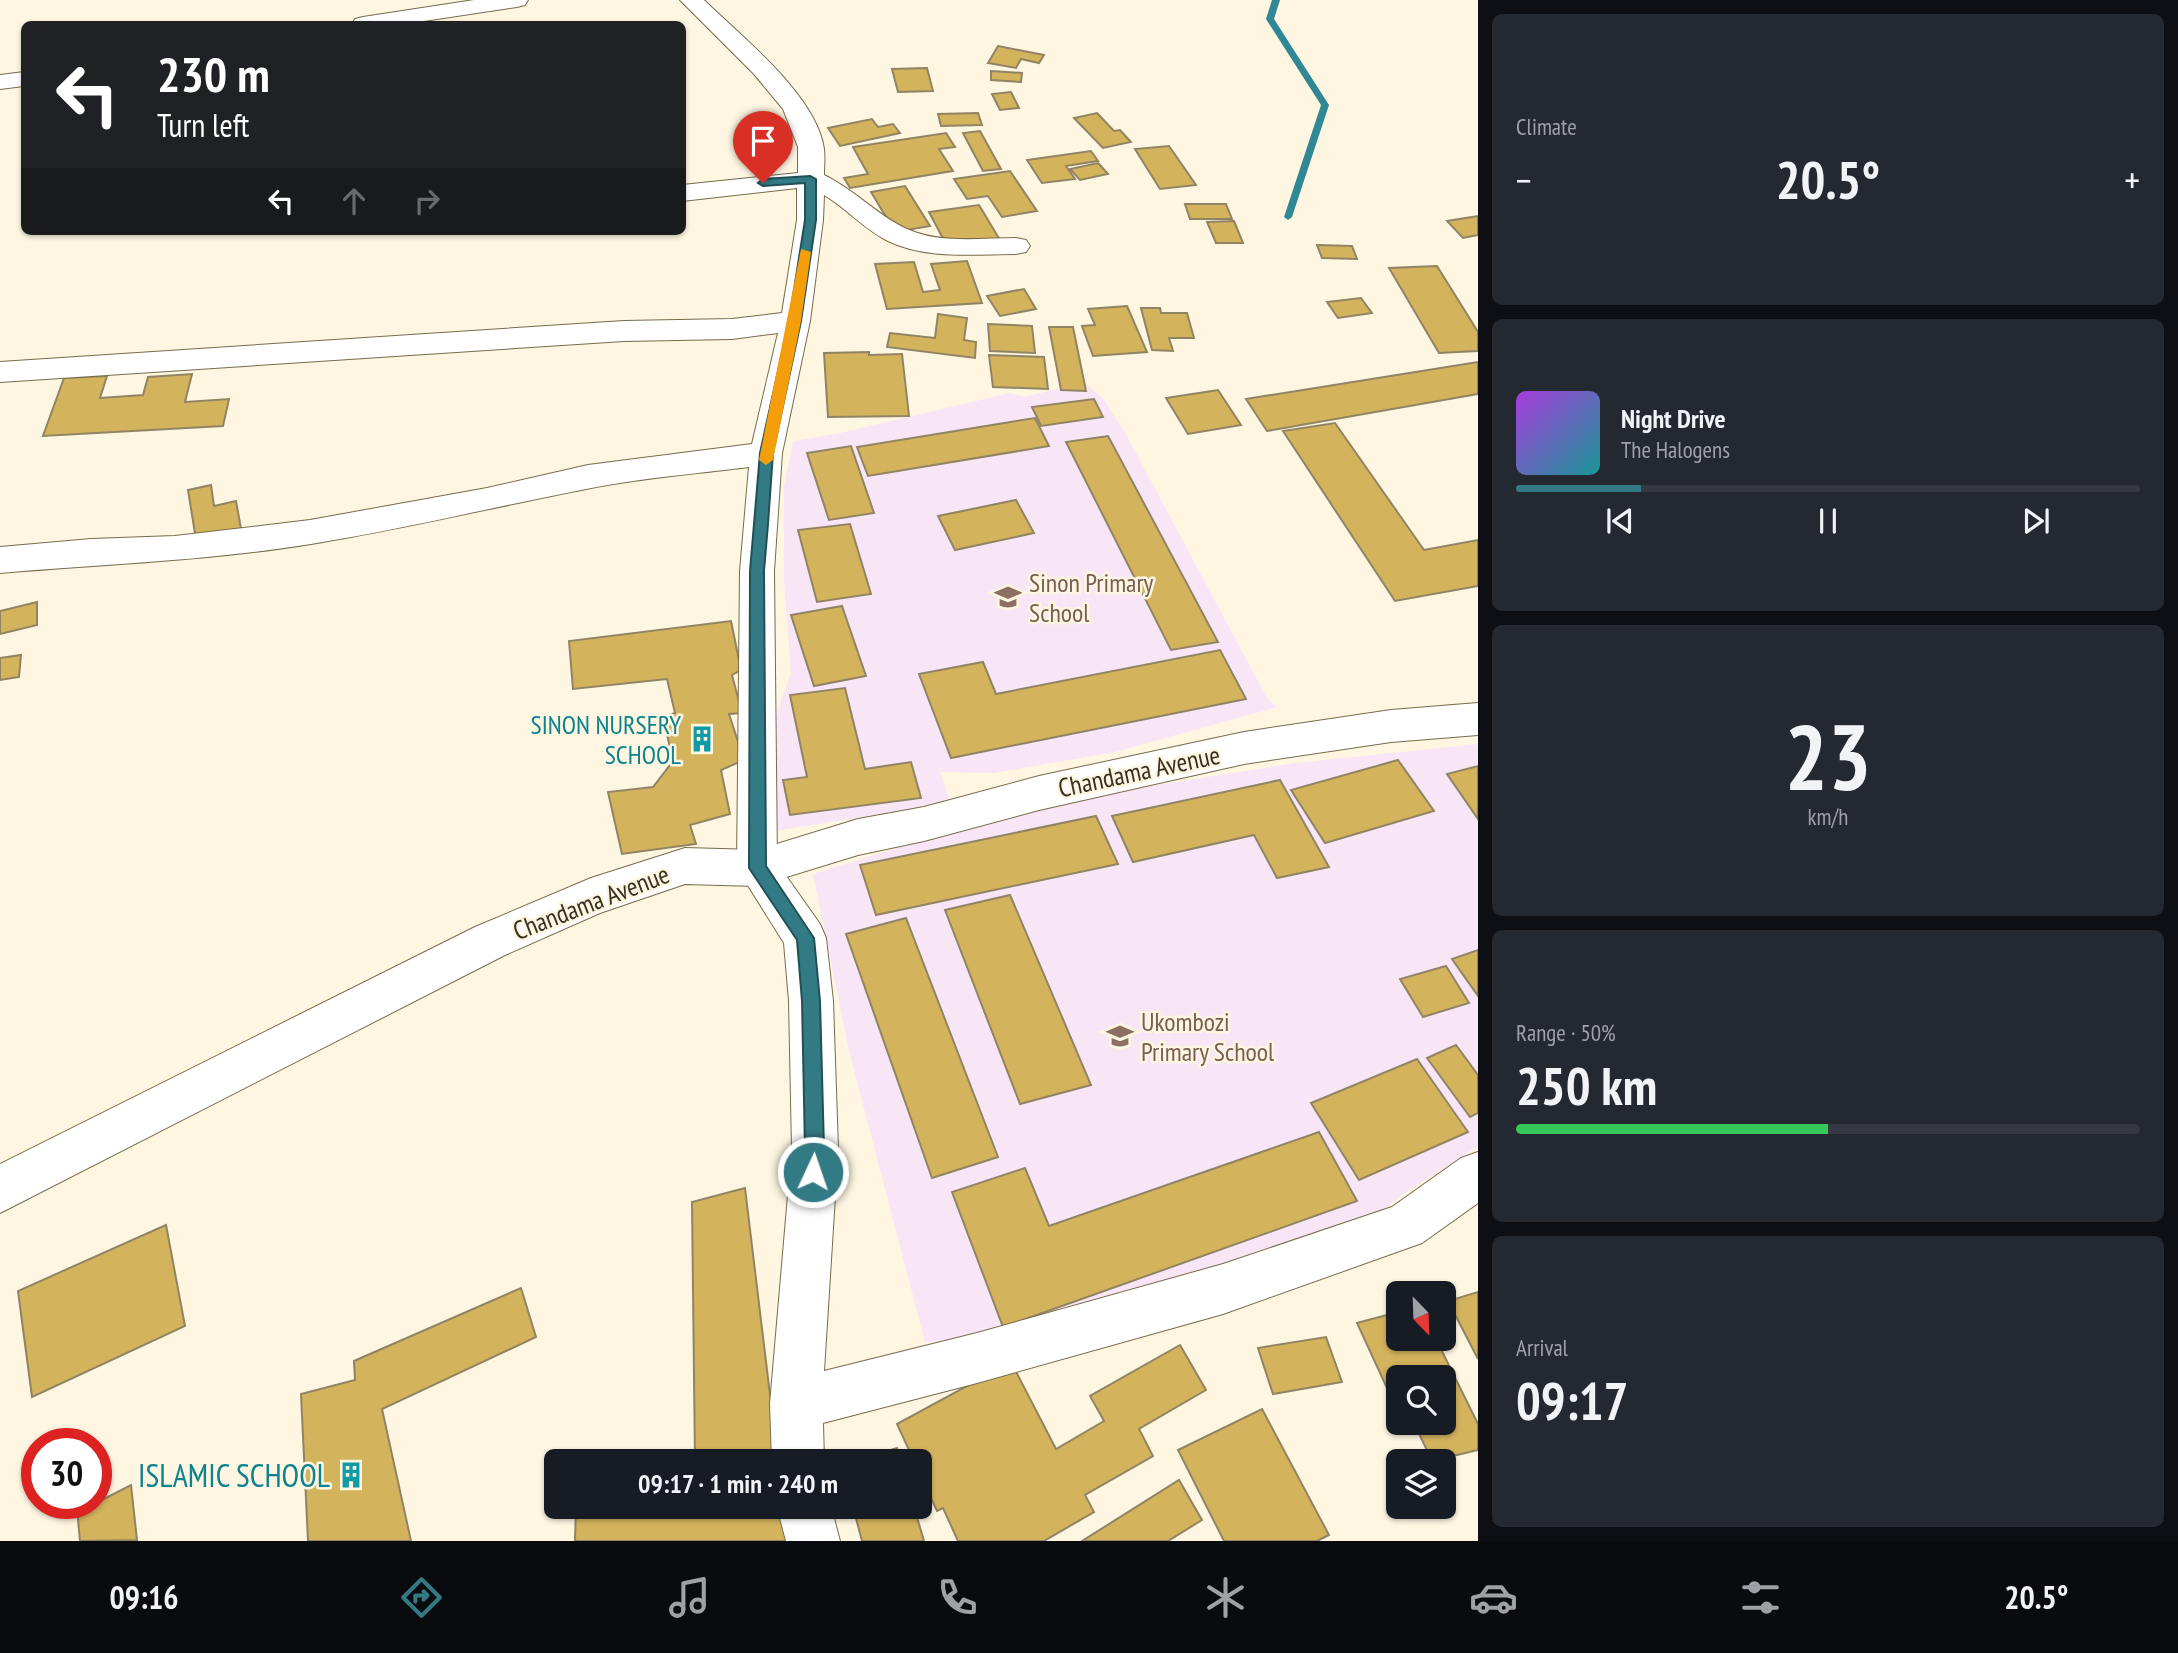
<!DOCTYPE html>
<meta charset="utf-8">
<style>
body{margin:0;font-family:"PT Sans Narrow",sans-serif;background:#242831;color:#f1f3f6;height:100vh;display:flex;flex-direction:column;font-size:26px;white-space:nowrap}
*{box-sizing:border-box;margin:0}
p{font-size:23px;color:#9ea1a6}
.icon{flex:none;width:38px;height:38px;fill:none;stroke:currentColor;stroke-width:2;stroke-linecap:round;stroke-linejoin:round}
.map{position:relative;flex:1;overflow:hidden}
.panel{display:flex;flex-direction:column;gap:14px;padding:14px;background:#0d0f14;width:700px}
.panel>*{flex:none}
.banner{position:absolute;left:21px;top:21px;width:665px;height:214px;border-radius:10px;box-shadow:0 2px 5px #0004;background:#202124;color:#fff;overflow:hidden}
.needle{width:46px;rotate:157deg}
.buttons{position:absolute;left:1386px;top:1281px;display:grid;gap:14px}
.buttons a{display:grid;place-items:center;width:70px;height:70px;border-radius:10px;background:#171b24;box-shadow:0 2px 5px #0004;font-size:35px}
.speed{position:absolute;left:21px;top:1428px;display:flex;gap:14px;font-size:35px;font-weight:700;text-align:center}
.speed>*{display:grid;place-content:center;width:91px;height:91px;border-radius:50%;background:#171b24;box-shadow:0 2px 5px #0004;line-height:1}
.speed .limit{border:10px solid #d22;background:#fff;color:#111}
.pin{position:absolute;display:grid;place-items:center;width:60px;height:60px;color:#fff;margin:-72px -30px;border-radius:50% 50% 50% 0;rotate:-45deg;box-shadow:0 0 7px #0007}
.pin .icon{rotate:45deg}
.me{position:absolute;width:77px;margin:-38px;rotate:3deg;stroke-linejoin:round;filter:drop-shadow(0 0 5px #0008)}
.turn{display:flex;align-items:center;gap:24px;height:147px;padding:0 21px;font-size:32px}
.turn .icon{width:91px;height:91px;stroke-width:2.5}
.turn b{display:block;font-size:49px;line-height:60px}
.lanes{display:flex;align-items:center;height:66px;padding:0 21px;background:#0003;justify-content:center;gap:35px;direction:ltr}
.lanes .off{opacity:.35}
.big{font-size:52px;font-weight:700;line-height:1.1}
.panel .tile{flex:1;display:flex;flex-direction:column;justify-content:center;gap:10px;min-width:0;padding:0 24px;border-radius:10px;background:#242831}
.panel .dial{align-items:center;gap:0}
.dial b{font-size:91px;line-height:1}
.song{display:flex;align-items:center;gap:21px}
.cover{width:84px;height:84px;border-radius:10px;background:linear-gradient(135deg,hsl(280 70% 55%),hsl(180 70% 35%))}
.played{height:7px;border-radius:4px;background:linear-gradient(90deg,#337b84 20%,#363941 20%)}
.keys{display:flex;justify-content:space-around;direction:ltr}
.heat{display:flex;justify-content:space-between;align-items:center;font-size:38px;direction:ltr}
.charge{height:10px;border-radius:5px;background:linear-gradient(90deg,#34c759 50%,#363941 0)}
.trip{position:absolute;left:544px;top:1449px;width:388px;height:70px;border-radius:10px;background:#171b24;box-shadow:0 2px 5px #0004;font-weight:700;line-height:70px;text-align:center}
.tabs{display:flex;height:112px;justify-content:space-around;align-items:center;background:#090b0e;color:#9ea1a6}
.tabs .icon{width:49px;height:49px}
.tabs .current{color:#337b84}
.tabs b{font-size:32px;color:#f1f3f6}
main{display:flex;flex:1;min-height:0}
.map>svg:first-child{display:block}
</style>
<main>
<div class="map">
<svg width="1478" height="1541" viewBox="0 0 1478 1541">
<rect width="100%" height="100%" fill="#fef6e1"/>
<!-- education -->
<g fill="#f8e6f6">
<polygon points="1083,382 1103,398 1127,436 1267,698 1277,707 1115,752 994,773 940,772 951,803 768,832 767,739 791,673 784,582 784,487 793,441 840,433 1010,393 1025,397"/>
<polygon points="1478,744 1478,1146 1406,1192 1360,1228 992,1344 925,1342 849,1051 813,874 974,824 1125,790 1295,763"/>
</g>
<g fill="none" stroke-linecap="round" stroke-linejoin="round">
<!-- stream -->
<polygon fill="#308896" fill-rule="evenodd" points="1272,0 1280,0 1274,19 1329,105 1292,217 1288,220 1284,217 1321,105 1266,19"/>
</g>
<!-- building -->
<g fill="#d4b35d" stroke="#918464" stroke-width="2">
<polygon points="998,46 1044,55 1039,63 1021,59 1016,68 988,63"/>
<polygon points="927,68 933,91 898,92 892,69"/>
<polygon points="991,71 1022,73 1021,82 991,80"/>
<polygon points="1011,92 1019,108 1000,110 992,94"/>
<polygon points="978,113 982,125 941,126 938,114"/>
<polygon points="1097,113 1114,131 1120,130 1131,142 1103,148 1074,118"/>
<polygon points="872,119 878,127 893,124 900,133 840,146 828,128"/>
<polygon points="980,131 1001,169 983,171 963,133"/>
<polygon points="946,133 955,147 939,149 953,171 850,188 844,178 868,174 853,147"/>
<polygon points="1169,146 1196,185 1160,189 1135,149"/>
<polygon points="1091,151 1098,161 1066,166 1075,179 1042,183 1027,160"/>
<polygon points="1098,163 1108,174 1080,180 1070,169"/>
<polygon points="1010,171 1037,211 1002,217 988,196 967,199 954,179"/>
<polygon points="905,186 930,226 895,232 871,192"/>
<polygon points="1185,204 1226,204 1232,219 1190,219"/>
<polygon points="979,205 1000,240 948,248 929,212"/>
<polygon points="1478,216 1478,235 1463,238 1447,221"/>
<polygon points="1234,221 1243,243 1216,243 1207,222"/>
<polygon points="1317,245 1352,246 1357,259 1322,258"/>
<polygon points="967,261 982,303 887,309 875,264 914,262 923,292 940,290 931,264"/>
<polygon points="1437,266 1478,332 1478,351 1439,353 1389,268"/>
<polygon points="1024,289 1036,309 1000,316 987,296"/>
<polygon points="1361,298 1372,313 1338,318 1327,302"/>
<polygon points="1127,306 1147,352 1093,356 1082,326 1095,325 1088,309"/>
<polygon points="1141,308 1160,308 1161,313 1187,313 1194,338 1169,338 1173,351 1152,350"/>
<polygon points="938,314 967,318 964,340 976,342 975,358 887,347 890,333 935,338"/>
<polygon points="988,324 1032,326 1035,353 990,351"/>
<polygon points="1049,327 1073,327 1086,391 1061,390"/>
<polygon points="869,352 869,355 902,354 909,416 828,417 824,353"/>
<polygon points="989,355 1044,357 1048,389 993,387"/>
<polygon points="1478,362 1478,394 1267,431 1246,399"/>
<polygon points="192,374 185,402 229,399 223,426 43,436 64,378 107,376 100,398 143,395 148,377"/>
<polygon points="1218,390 1241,425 1188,434 1166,398"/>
<polygon points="1094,399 1103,417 1041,426 1032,407"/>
<polygon points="1035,418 1049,446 868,476 857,447"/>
<polygon points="1335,423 1424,550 1478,540 1478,586 1395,601 1283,431"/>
<polygon points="1108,436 1218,642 1171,650 1066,442"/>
<polygon points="851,446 874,513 829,520 807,453"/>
<polygon points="211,485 214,506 236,501 242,534 197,546 188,490"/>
<polygon points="1016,500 1034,533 955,550 938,516"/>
<polygon points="850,524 871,594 817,602 798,530"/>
<polygon points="37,602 37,625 0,634 0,611"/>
<polygon points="842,606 866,676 814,686 791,615"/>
<polygon points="731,621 741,670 732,675 742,713 729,714 744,760 721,770 730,814 690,825 696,844 622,854 608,792 653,787 673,761 663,717 675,713 667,679 573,689 569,641"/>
<polygon points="1220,650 1246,699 951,758 919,674 983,662 996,694"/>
<polygon points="21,655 19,677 0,680 0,658"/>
<polygon points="845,688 865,769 911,762 921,798 790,815 783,780 807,777 790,695"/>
<polygon points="1398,760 1434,811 1325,843 1291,790"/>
<polygon points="1478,766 1478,819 1447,774"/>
<polygon points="1280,780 1329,867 1277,878 1254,835 1133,862 1112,816"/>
<polygon points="1096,816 1118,864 876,915 860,865"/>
<polygon points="1010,895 1091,1085 1020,1104 945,910"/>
<polygon points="906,918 998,1157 932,1178 846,934"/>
<polygon points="1478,950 1478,996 1452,959"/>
<polygon points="1446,966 1469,1003 1423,1017 1400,979"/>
<polygon points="1456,1045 1478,1075 1478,1113 1470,1117 1427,1058"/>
<polygon points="1417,1059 1468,1132 1359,1180 1311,1103"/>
<polygon points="1319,1132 1357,1201 1003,1327 952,1192 1025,1168 1049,1226"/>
<polygon points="745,1188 778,1461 695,1461 692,1202"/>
<polygon points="166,1225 185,1326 32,1397 18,1291"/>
<polygon points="521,1288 536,1337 382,1409 411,1541 308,1541 301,1394 355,1380 354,1361"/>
<polygon points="1478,1292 1478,1359 1448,1301"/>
<polygon points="1398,1312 1398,1339 1436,1339 1478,1424 1478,1450 1432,1461 1414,1423 1444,1423 1444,1377 1398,1377 1398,1412 1357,1323"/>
<polygon points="1326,1337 1342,1382 1273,1394 1258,1348"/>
<polygon points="1180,1345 1206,1390 1139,1429 1153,1456 1085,1495 1094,1512 1044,1541 958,1541 943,1508 937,1511 920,1475 920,1461 914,1461 897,1424 1011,1362 1056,1449 1104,1421 1090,1396"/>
<polygon points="1262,1409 1329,1535 1317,1541 1224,1541 1178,1450"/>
<polygon points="897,1448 901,1461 855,1461"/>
<polygon points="1179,1480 1202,1520 1168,1541 1082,1541"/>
<polygon points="131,1485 137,1540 80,1541 77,1509 96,1503"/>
<polygon points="576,1507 783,1507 787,1541 575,1541"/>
<polygon points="853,1507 914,1507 924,1541 862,1541"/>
</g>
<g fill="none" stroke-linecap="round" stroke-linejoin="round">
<!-- minor casing -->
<g stroke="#786b4b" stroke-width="2">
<g id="minor">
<polygon points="474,0 528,0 525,5 517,7 404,24 352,24 355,19 363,17"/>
<path d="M680 0H704C741 36 817 96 824 149 825 157 824 167 824 175 855 190 878 216 907 229 939 244 981 238 1016 238L1026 240 1030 246 1026 252 1016 254C974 254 925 260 886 240 863 228 846 208 824 195L823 220 810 321 782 453 774 571 777 863 820 924 826 938 833 1001 838 1149 824 1371 977 1333 1223 1264 1392 1207 1461 1158 1478 1152V1203L1422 1243 1223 1314 977 1383 823 1423 824 1461H772L770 1404 792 1149 789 1001 784 943 737 868 740 571 749 467C695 474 640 478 586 489 494 507 404 529 311 544 208 561 104 564 0 573V547L91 539 175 536 310 520 487 488 588 465 752 444 778 333 732 339 624 341 0 382V362L624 321 732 319 782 313 797 220V188L682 201V185L798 173V147L783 109 754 74Z"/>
<polygon points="24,72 24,86 0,89 0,75"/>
<polygon points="777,1507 831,1507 840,1541 786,1541"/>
</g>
</g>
<!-- tertiary casing -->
<g stroke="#786b4b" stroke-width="2">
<polygon id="tertiary" points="1478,703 1478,735 1391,742 1244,764 1039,810 924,841 858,855 757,886 685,884 600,913 505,955 0,1213 0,1164 475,927 591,878 685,848 757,850 858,819 924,807 1039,776 1244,732 1391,710"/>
</g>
<!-- minor -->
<use href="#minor" fill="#fff" fill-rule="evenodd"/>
<!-- tertiary -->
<use href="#tertiary" fill="#fff" fill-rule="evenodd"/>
</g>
<!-- route -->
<polygon fill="#337b84" stroke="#215056" stroke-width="2" points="810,176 816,179 816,220 801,321 773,453 768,524 764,571 766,866 814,938 820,1001 824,1149 820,1179 813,1182 806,1179 803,1172 805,1149 802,1001 797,940 749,868 750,571 754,524 760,453 789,321 805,220 805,183 763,186 758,183 763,179"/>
<!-- slow -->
<polygon fill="#f59e0b" points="801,249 811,252 801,321 773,460 766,465 759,460"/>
<!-- icons -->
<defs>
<g id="school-bare" transform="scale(2.1)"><path d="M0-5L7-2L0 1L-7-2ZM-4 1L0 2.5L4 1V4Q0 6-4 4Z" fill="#8d6e63" stroke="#fef6e1" stroke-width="2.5" paint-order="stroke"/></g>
<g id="building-bare" transform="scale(2.1)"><path d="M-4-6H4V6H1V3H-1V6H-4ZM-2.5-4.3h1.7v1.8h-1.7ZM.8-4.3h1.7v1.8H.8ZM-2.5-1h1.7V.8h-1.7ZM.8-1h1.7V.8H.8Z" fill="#0f9aa8" stroke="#fef6e1" stroke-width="2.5" paint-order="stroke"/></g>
</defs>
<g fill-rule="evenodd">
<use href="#school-bare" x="1008" y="597"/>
<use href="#building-bare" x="702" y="739"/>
<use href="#school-bare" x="1120" y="1036"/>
<use href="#building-bare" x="351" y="1475"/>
</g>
<g text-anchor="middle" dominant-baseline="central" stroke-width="5" stroke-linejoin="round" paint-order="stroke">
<!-- education labels -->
<g font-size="26" fill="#785e54" stroke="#fef6e1" text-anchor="start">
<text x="1029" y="582">Sinon Primary<tspan x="1029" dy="30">School</tspan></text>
<text x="1141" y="1021">Ukombozi<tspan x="1141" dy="30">Primary School</tspan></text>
</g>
<!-- culture labels -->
<g font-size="26" fill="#0d838f" stroke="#fef6e1" text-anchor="end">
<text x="681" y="724">SINON NURSERY<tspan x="681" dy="30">SCHOOL</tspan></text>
</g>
<!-- street labels -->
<g font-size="26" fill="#373124" stroke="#fef6e1">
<text transform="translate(1139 771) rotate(-12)">Chandama Avenue</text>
<text transform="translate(591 902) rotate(-21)">Chandama Avenue</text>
</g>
<!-- near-culture labels -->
<g font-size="32" fill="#0d838f" stroke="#fef6e1" text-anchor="end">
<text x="330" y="1475">ISLAMIC SCHOOL</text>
</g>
</g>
</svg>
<div class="buttons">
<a><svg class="needle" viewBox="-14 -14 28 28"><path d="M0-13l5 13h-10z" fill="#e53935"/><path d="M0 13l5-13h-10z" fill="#9ea1a6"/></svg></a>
<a><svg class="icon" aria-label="search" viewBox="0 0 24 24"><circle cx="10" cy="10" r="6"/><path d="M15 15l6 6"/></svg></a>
<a><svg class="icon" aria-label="layers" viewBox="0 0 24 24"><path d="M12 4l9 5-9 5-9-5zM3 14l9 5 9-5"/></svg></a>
</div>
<div class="speed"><div class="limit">30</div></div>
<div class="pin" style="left:763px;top:183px;background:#d93025"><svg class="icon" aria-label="arrive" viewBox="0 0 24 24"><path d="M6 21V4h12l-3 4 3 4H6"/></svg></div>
<svg class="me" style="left:813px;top:1172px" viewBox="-20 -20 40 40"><circle r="17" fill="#337b84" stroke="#fff" stroke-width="3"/><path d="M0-11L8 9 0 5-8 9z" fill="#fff"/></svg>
<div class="trip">09:17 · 1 min · 240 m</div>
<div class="banner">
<div class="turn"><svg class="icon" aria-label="left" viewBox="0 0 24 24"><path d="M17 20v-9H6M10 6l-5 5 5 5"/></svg><div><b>230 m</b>Turn left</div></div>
<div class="lanes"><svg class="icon" aria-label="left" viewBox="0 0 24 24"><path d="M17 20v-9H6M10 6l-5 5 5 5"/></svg><svg class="icon off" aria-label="ahead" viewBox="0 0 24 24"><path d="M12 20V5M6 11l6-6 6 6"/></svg><svg class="icon off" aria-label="right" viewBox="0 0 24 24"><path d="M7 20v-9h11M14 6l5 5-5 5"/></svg></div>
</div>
</div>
<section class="panel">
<div class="tile"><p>Climate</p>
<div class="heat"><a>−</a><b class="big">20.5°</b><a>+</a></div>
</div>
<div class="tile">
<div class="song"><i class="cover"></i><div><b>Night Drive</b><p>The Halogens</p></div></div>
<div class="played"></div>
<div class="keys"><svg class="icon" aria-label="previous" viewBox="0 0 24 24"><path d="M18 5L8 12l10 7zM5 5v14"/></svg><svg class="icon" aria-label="pause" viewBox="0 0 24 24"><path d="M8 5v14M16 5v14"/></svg><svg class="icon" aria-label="next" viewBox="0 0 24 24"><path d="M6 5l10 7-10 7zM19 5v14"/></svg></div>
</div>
<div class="tile dial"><b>23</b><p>km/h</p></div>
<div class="tile"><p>Range · 50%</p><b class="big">250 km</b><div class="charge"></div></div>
<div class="tile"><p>Arrival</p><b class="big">09:17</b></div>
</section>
</main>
<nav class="tabs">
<b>09:16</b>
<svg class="icon current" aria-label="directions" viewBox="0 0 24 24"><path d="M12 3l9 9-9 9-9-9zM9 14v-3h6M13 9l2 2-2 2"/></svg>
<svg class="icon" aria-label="music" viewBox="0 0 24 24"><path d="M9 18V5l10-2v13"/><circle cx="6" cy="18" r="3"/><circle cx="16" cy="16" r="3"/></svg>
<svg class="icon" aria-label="phone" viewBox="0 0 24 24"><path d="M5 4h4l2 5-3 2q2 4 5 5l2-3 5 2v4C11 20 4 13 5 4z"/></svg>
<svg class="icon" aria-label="climate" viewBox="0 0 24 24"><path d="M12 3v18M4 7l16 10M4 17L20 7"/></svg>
<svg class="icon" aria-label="car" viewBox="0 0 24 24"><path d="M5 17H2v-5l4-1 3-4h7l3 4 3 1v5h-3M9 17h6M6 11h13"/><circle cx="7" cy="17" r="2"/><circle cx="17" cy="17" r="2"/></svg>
<svg class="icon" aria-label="filters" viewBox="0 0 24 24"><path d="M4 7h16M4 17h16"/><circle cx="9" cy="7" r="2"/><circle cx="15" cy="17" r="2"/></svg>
<b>20.5°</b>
</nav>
